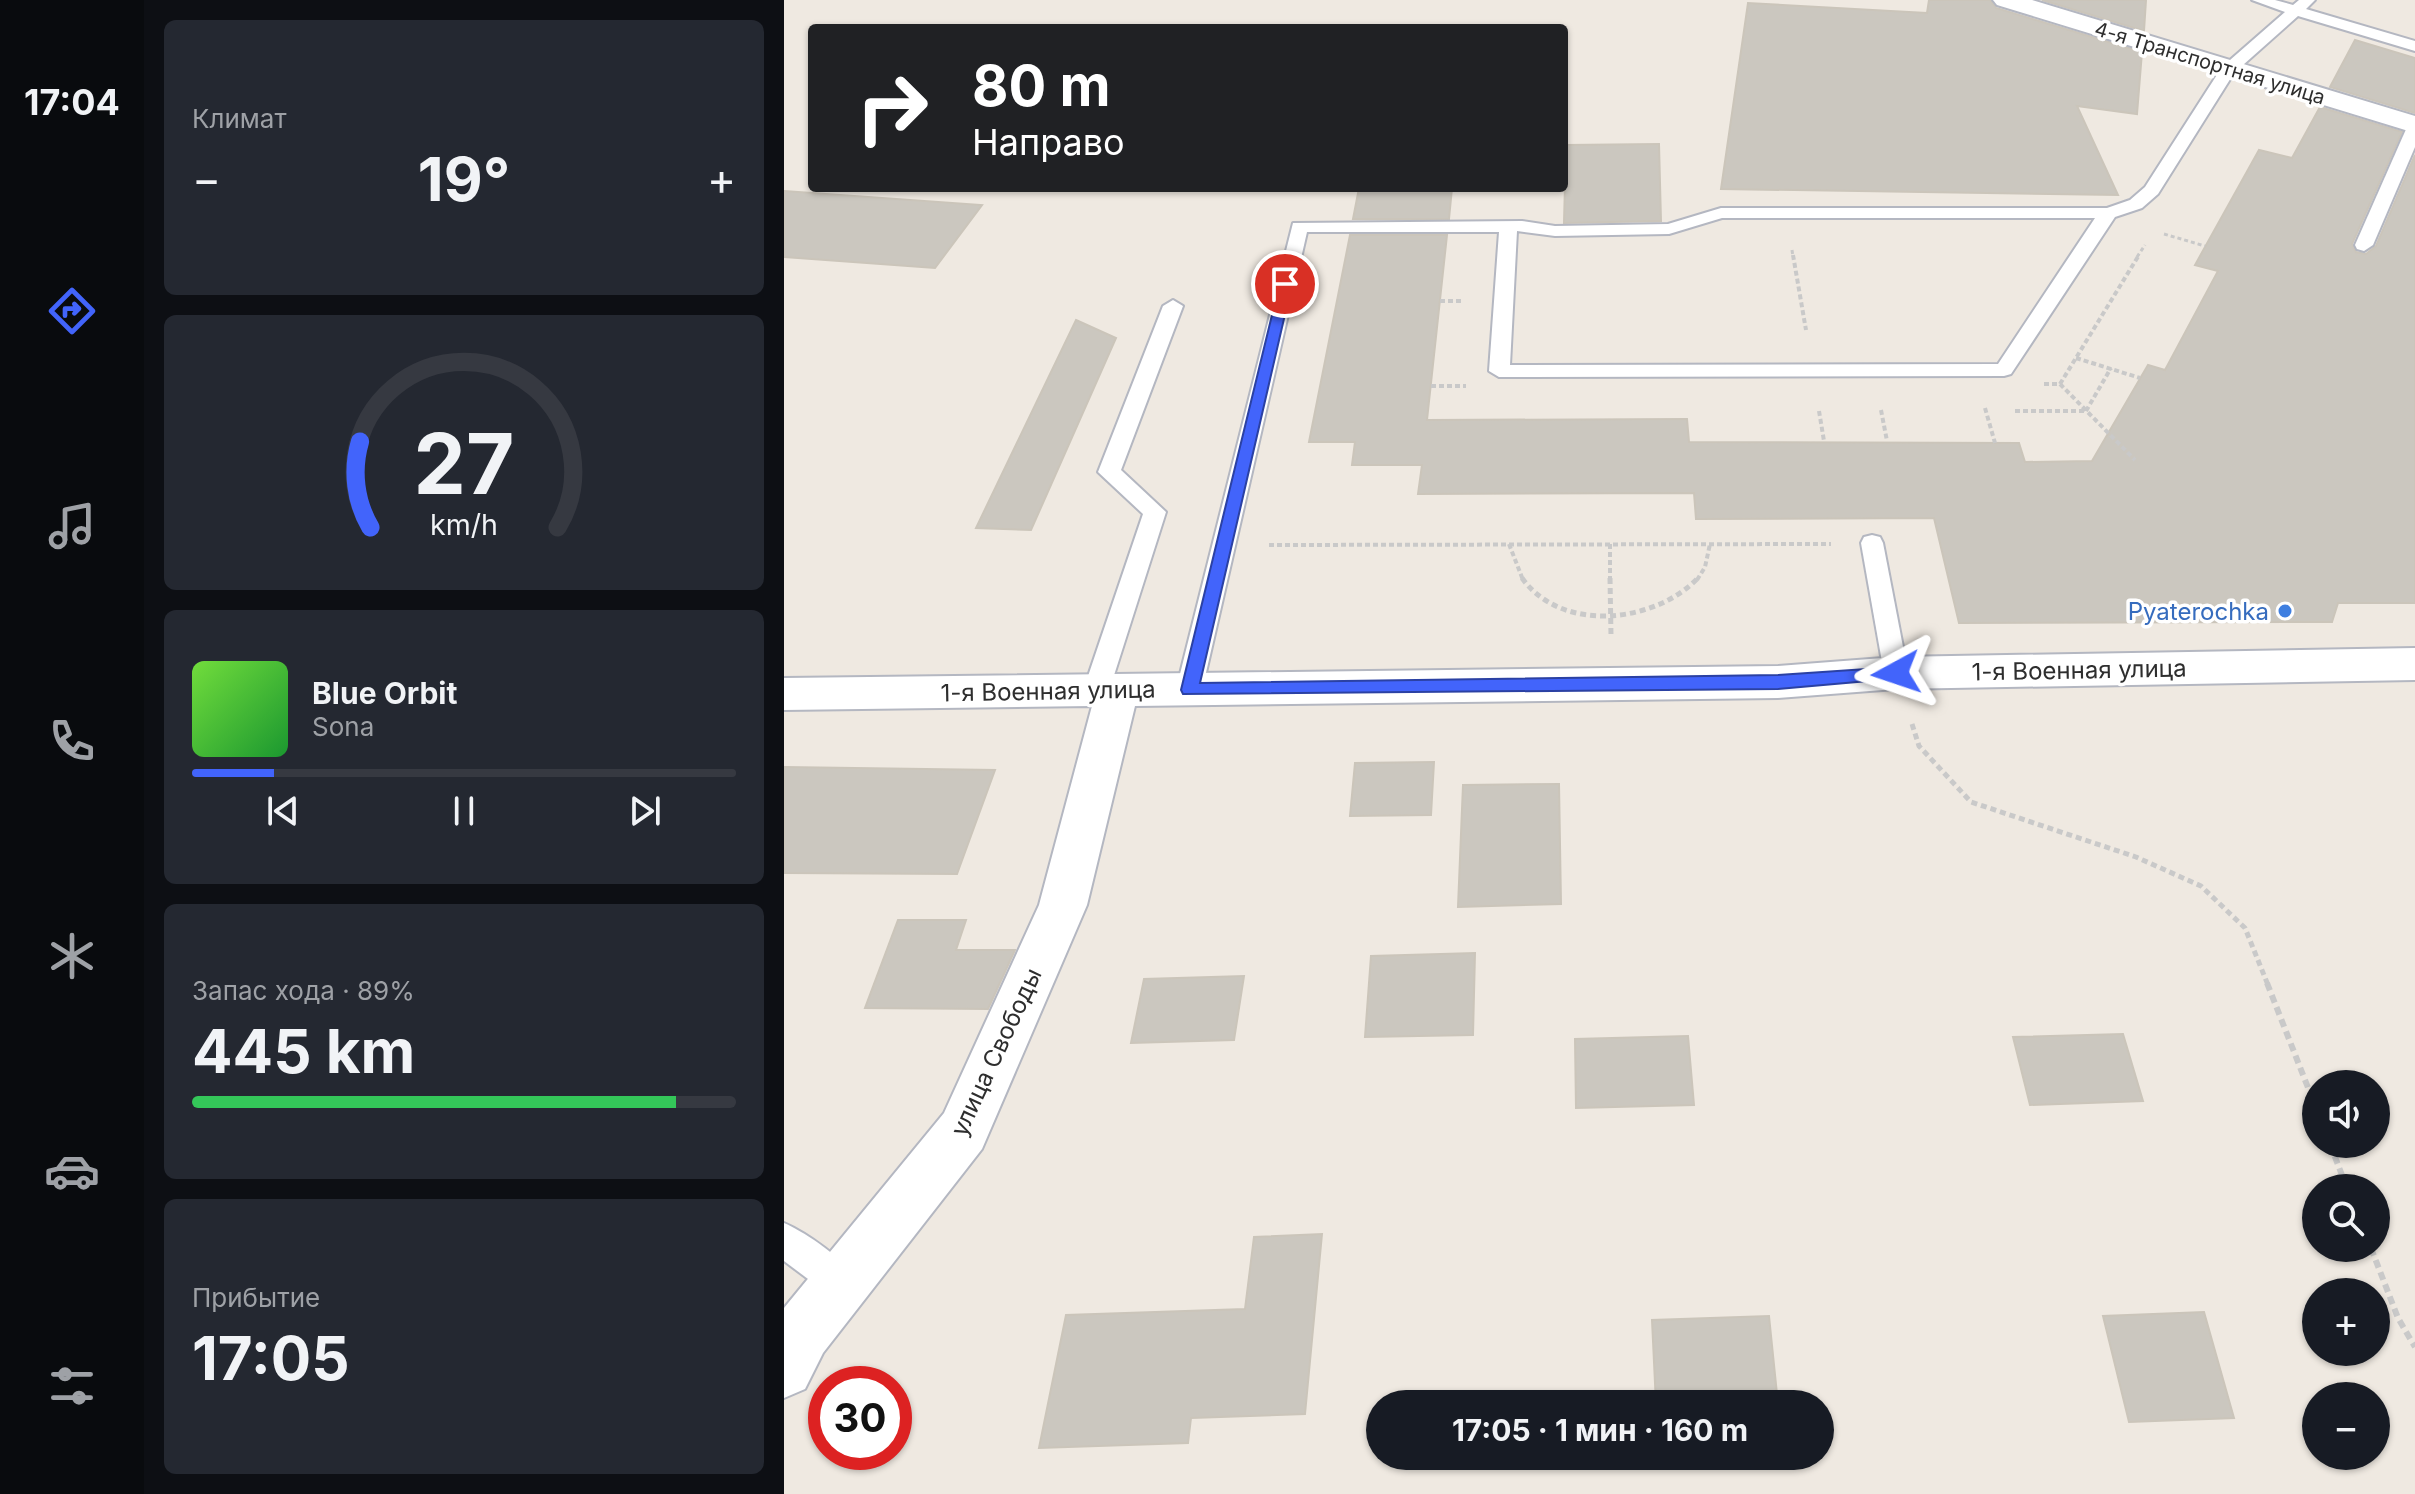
<!DOCTYPE html>
<html lang="ru">
<meta charset="utf-8">
<style>
body{margin:0;font-family:Inter,sans-serif;background:#242831;color:#f1f3f6;height:100vh;display:flex;flex-direction:column;font-size:30px;white-space:nowrap}
*{box-sizing:border-box;margin:0}
p{font-size:26px;color:#9ea1a6}
.icon{flex:none;width:44px;height:44px;fill:none;stroke:currentColor;stroke-width:2;stroke-linecap:round;stroke-linejoin:round}
.map{position:relative;flex:1;overflow:hidden}
.sheet{display:flex;flex-direction:column;gap:20px;padding:20px;background:#0d0f14;width:640px}
.sheet>*{flex:none}
.guide{position:absolute;left:24px;top:24px;width:760px;height:168px;border-radius:8px;box-shadow:0 2px 6px #0004;background:#202124;color:#fff;overflow:hidden}
.tools{position:absolute;left:1518px;top:1070px;display:grid;gap:16px}
.tools a{display:grid;place-items:center;width:88px;height:88px;border-radius:50%;background:#171b24;box-shadow:0 2px 6px #0004;font-size:40px}
.speed{position:absolute;left:24px;top:1366px;display:flex;gap:16px;font-size:40px;font-weight:700;text-align:center}
.speed>*{display:grid;place-content:center;width:104px;height:104px;border-radius:50%;background:#171b24;box-shadow:0 2px 6px #0004;line-height:1}
.speed .limit{border:12px solid #d22;background:#fff;color:#111}
.pin{position:absolute;display:grid;place-items:center;width:68px;height:68px;color:#fff;margin:-34px;border:4px solid #fff;border-radius:50%;box-shadow:0 2px 8px #0007}
.me{position:absolute;width:88px;margin:-44px;rotate:265deg;stroke-linejoin:round;filter:drop-shadow(0 0 6px #0008)}
.turn{display:flex;align-items:center;gap:28px;height:168px;padding:0 32px;font-size:36px}
.turn .icon{width:104px;height:104px;stroke-width:2.5}
.turn b{display:block;font-size:56px;line-height:68px}
.big{font-size:60px;font-weight:700;line-height:1.1}
.sheet .tile{flex:1;display:flex;flex-direction:column;justify-content:center;gap:12px;min-width:0;padding:0 28px;border-radius:12px;background:#242831}
.sheet .dial{align-items:center;gap:0}
.dial svg{height:208px;overflow:visible;fill:none;stroke:#363941;stroke-width:7;stroke-linecap:round;text-anchor:middle}
.dial text{fill:#f1f3f6;stroke:none}
.song{display:flex;align-items:center;gap:24px}
.cover{width:96px;height:96px;border-radius:12px;background:linear-gradient(135deg,hsl(100 70% 55%),hsl(130 70% 35%))}
.played{height:8px;border-radius:4px;background:linear-gradient(90deg,#4264fb 15%,#363941 15%)}
.keys{display:flex;justify-content:space-around;direction:ltr}
.heat{display:flex;justify-content:space-between;align-items:center;font-size:44px;direction:ltr}
.charge{height:12px;border-radius:6px;background:linear-gradient(90deg,#34c759 89%,#363941 0)}
.trip{position:absolute;left:582px;top:1390px;width:468px;height:80px;border-radius:40px;background:#171b24;box-shadow:0 2px 6px #0004;font-weight:700;line-height:80px;text-align:center}
main{display:flex;flex:1;min-height:0}
.tabs{display:flex;flex-direction:column;width:144px;justify-content:space-around;align-items:center;background:#090b0e;color:#9ea1a6}
.tabs .icon{width:56px;height:56px}
.tabs .active{color:#4264fb}
.tabs b{font-size:36px;color:#f1f3f6}
.map>svg:first-child{display:block}
</style>
<main>
<nav class="tabs">
<b>17:04</b>
<svg class="icon active" aria-label="directions" viewBox="0 0 24 24"><path d="M12 3l9 9-9 9-9-9zM9 14v-3h6M13 9l2 2-2 2"/></svg>
<svg class="icon" aria-label="music" viewBox="0 0 24 24"><path d="M9 18V5l10-2v13"/><circle cx="6" cy="18" r="3"/><circle cx="16" cy="16" r="3"/></svg>
<svg class="icon" aria-label="phone" viewBox="0 0 24 24"><path d="M5 4h4l2 5-3 2q2 4 5 5l2-3 5 2v4C11 20 4 13 5 4z"/></svg>
<svg class="icon" aria-label="climate" viewBox="0 0 24 24"><path d="M12 3v18M4 7l16 10M4 17L20 7"/></svg>
<svg class="icon" aria-label="car" viewBox="0 0 24 24"><path d="M5 17H2v-5l4-1 3-4h7l3 4 3 1v5h-3M9 17h6M6 11h13"/><circle cx="7" cy="17" r="2"/><circle cx="17" cy="17" r="2"/></svg>
<svg class="icon" aria-label="filters" viewBox="0 0 24 24"><path d="M4 7h16M4 17h16"/><circle cx="9" cy="7" r="2"/><circle cx="15" cy="17" r="2"/></svg>
</nav>
<section class="sheet">
<div class="tile"><p>Климат</p>
<div class="heat"><a>−</a><b class="big">19°</b><a>+</a></div>
</div>
<div class="tile dial"><svg viewBox="0 0 100 80">
<path d="M14 69A42 42 0 1 1 86 69"/>
<path d="M14 69A42 42 0 0 1 10 36" stroke="#4264fb"/>
<text x="50" y="56" font-size="32" font-weight="700">27</text>
<text x="50" y="72" font-size="11">km/h</text>
</svg></div>
<div class="tile">
<div class="song"><i class="cover"></i><div><b>Blue Orbit</b><p>Sona</p></div></div>
<div class="played"></div>
<div class="keys"><svg class="icon" aria-label="previous" viewBox="0 0 24 24"><path d="M18 5L8 12l10 7zM5 5v14"/></svg><svg class="icon" aria-label="pause" viewBox="0 0 24 24"><path d="M8 5v14M16 5v14"/></svg><svg class="icon" aria-label="next" viewBox="0 0 24 24"><path d="M6 5l10 7-10 7zM19 5v14"/></svg></div>
</div>
<div class="tile"><p>Запас хода · 89%</p><b class="big">445 km</b><div class="charge"></div></div>
<div class="tile"><p>Прибытие</p><b class="big">17:05</b></div>
</section>
<div class="map">
<svg width="1631" height="1494" viewBox="0 0 1631 1494">
<rect width="100%" height="100%" fill="#efe9e1"/>
<!-- building -->
<g fill="#cbc7bf" stroke="#cbc5ba" stroke-width="2">
<polygon points="1145,0 1206,0 1212,8 1358,52 1353,114 1293,106 1334,195 937,189 964,3 1143,13"/>
<polygon points="1258,0 1362,0 1360,31"/>
<polygon points="1571,40 1631,58 1631,113 1546,87"/>
<polygon points="1536,107 1618,132 1568,244 1572,252 1582,254 1592,246 1631,155 1631,603 1554,603 1548,622 1175,623 1150,518 912,519 910,493 634,494 638,465 568,465 571,442 525,442 566,235 663,235 643,420 903,419 905,442 1235,443 1241,462 1308,461 1364,365 1381,370 1434,271 1411,265 1475,150 1508,158"/>
<polygon points="875,144 877,221 780,223 782,145"/>
<polygon points="575,188 668,188 665,219 569,219"/>
<polygon points="0,191 198,205 151,268 0,257"/>
<polygon points="292,320 332,338 247,530 192,528"/>
<polygon points="650,762 647,815 566,816 571,763"/>
<polygon points="0,767 211,770 173,874 0,873"/>
<polygon points="775,784 777,904 674,907 679,785"/>
<polygon points="114,920 182,920 172,950 231,950 204,1009 81,1008"/>
<polygon points="691,953 689,1035 581,1037 587,956"/>
<polygon points="460,976 450,1040 347,1043 360,979"/>
<polygon points="1339,1034 1359,1101 1246,1105 1229,1037"/>
<polygon points="904,1036 910,1105 792,1108 791,1039"/>
<polygon points="538,1234 521,1414 407,1418 404,1443 255,1448 282,1315 461,1309 470,1237"/>
<polygon points="1420,1312 1450,1418 1345,1422 1319,1316"/>
<polygon points="985,1316 994,1404 872,1404 868,1320"/>
</g>
<g fill="none" stroke-linecap="round" stroke-linejoin="round">
<!-- service casing -->
<g stroke="#b4b7c1" stroke-width="4">
<g id="service">
<path d="M1468 0H1491L1509 5 1515 0H1531L1522 9 1631 41V51L1514 16 1450 73 1374 194 1358 208 1331 217 1227 374 1220 376 715 377 705 371 715 232H523L418 690 414 697 405 699 396 697 392 690 509 223 738 221 771 226 884 224 937 208H1323L1346 200 1361 187 1438 67 1501 12ZM938 218H1311L1214 364 726 365 733 231 771 236 885 234Z"/>
<polygon points="1631,122 1631,147 1589,245 1580,251 1573,249 1571,245 1623,127"/>
<polygon points="389,300 399,306 337,470 382,512 325,691 321,698 312,700 303,698 299,691 359,514 314,472 379,306"/>
<polygon points="1088,535 1096,537 1099,543 1124,673 1121,680 1112,682 1103,680 1100,673 1077,543 1080,537"/>
<path d="M0 1223C21 1232 64 1261 73 1282L68 1294 56 1299 44 1294 0 1261Z"/>
</g>
</g>
<!-- minor casing -->
<g stroke="#b4b7c1" stroke-width="4">
<g id="minor">
<polygon points="1209,0 1248,0 1631,116 1631,133 1213,5"/>
<polygon points="1631,648 1631,680 1112,689 994,698 351,706 303,905 198,1149 39,1353 21,1389 0,1398 0,1308 160,1113 255,905 308,706 0,710 0,678 994,666 1112,657"/>
</g>
</g>
<!-- path-far3 -->
<g stroke="#c9c9c9" stroke-width="3" stroke-dasharray="4 3" stroke-linecap="butt">
<polyline points="1380,234 1421,246"/>
<polyline points="1008,250 1009,257"/>
<polyline points="1353,257 1361,245"/>
</g>
<!-- path-far2 -->
<g stroke="#c9c9c9" stroke-width="4" stroke-dasharray="5 3" stroke-linecap="butt">
<polyline points="1009,255 1022,330"/>
<polyline points="656,301 678,301"/>
<polyline points="1292,358 1356,378"/>
<polyline points="1260,384 1276,384 1351,460"/>
<polyline points="1276,384 1355,255"/>
<polyline points="647,386 682,386"/>
<polyline points="1201,408 1211,443"/>
<polyline points="1097,410 1103,441"/>
<polyline points="1035,411 1040,441"/>
<polyline points="1231,411 1301,411"/>
<polyline points="1302,411 1327,368"/>
<polyline points="725,544 739,580"/>
<polyline points="826,544 826,580"/>
<polyline points="485,545 1047,544"/>
<polyline points="913,580 921,567 926,544"/>
</g>
<!-- path-far1 -->
<g stroke="#c9c9c9" stroke-width="5" stroke-dasharray="6 4" stroke-linecap="butt">
<path d="M738 578C778 634 871 623 914 578"/>
<polyline points="826,578 827,635"/>
<polyline points="1128,724 1135,746 1187,802 1352,857 1417,886 1461,928 1484,985"/>
</g>
<!-- path -->
<g stroke="#c9c9c9" stroke-width="6" stroke-dasharray="8 5" stroke-linecap="butt">
<polyline points="1483,983 1532,1108"/>
<polyline points="1546,1144 1563,1188"/>
<polyline points="1587,1248 1614,1318 1631,1347"/>
</g>
<!-- service -->
<use href="#service" fill="#fff" fill-rule="evenodd"/>
<!-- minor -->
<use href="#minor" fill="#fff" fill-rule="evenodd"/>
</g>
<!-- route -->
<polygon fill="#4264fb" stroke="#2b41a3" stroke-width="2" points="496,282 508,284 416,683 994,675 1112,667 1121,673 1118,678 994,689 399,694 397,690"/>
<!-- markers -->
<circle fill="#3f7fe0" stroke="#fff" stroke-width="3" cx="1501" cy="611" r="8"/>
<g text-anchor="middle" dominant-baseline="central" stroke-width="7" stroke-linejoin="round" paint-order="stroke">
<!-- far-street labels -->
<g font-size="20" fill="#2e2e2e" stroke="#fff">
<text transform="translate(1426 63) rotate(17)">4-я Транспортная улица</text>
</g>
<!-- shop labels -->
<g font-size="24" fill="#366cbe" stroke="#fff" text-anchor="end">
<text x="1485" y="611">Pyaterochka</text>
</g>
<!-- street labels -->
<g font-size="24" fill="#2e2e2e" stroke="#fff">
<text transform="translate(1295 670) rotate(-1)">1-я Военная улица</text>
<text transform="translate(264 691) rotate(-1)">1-я Военная улица</text>
<text transform="translate(212 1052) rotate(-65)">улица Свободы</text>
</g>
</g>
</svg>
<div class="tools">
<a><svg class="icon" aria-label="sound" viewBox="0 0 24 24"><path d="M4 9h4l5-4v14l-5-4H4zM17 9q2 3 0 6"/></svg></a>
<a><svg class="icon" aria-label="search" viewBox="0 0 24 24"><circle cx="10" cy="10" r="6"/><path d="M15 15l6 6"/></svg></a>
<a>+</a>
<a>−</a>
</div>
<div class="speed"><div class="limit">30</div></div>
<div class="pin" style="left:501px;top:284px;background:#d93025"><svg class="icon" aria-label="arrive" viewBox="0 0 24 24"><path d="M6 21V4h12l-3 4 3 4H6"/></svg></div>
<svg class="me" style="left:1112px;top:673px" viewBox="-20 -20 40 40"><path d="M0-17L14 15 0 8-14 15z" fill="#4264fb" stroke="#fff" stroke-width="4"/></svg>
<div class="trip">17:05 · 1 мин · 160 m</div>
<div class="guide">
<div class="turn"><svg class="icon" aria-label="right" viewBox="0 0 24 24"><path d="M7 20v-9h11M14 6l5 5-5 5"/></svg><div><b>80 m</b>Направо</div></div>
</div>
</div>
</main>
